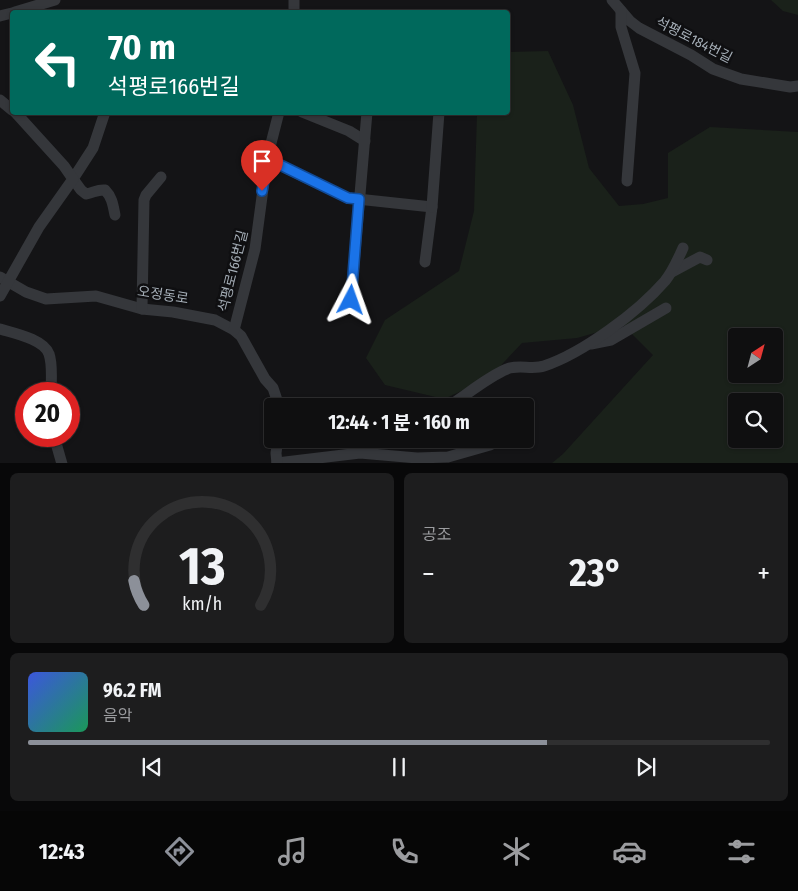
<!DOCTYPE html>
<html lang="ko">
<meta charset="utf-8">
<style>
body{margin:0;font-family:"Fira Sans Condensed","Noto Sans KR",sans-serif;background:#1d1d1e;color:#f1f3f6;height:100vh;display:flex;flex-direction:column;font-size:19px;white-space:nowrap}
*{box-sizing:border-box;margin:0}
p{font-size:16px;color:#9b9c9f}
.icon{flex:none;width:28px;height:28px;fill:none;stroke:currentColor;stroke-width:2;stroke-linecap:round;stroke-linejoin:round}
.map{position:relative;height:463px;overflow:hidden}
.side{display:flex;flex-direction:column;gap:10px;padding:10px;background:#080809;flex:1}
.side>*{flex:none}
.banner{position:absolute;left:10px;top:10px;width:500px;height:105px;border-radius:5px;box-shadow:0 1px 4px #0004,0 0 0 1px #2f2f30;background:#00695c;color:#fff;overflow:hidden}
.needle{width:32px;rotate:36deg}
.fabs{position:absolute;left:728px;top:328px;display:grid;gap:10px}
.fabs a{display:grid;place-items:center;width:55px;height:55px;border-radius:5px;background:#0f0f10;box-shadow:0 1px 4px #0004,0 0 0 1px #2f2f30;font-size:25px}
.speed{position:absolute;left:15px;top:382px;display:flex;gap:10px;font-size:25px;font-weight:700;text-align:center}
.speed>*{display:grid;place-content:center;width:65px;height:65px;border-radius:50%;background:#0f0f10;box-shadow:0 1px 4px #0004,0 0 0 1px #2f2f30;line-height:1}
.speed .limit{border:8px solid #d22;background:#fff;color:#111}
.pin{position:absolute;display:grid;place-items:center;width:42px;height:42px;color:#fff;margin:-51px -21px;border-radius:50% 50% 50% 0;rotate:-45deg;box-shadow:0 0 5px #0007}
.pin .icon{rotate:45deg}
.me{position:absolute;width:55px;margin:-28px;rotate:4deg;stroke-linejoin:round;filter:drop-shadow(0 0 4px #0008)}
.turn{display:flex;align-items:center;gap:18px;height:105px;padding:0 15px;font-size:22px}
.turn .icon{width:65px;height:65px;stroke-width:2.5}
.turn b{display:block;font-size:35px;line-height:42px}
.big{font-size:38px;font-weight:700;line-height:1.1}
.side .widget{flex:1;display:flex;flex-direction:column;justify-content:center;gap:8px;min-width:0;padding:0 18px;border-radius:8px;background:#1d1d1e}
.side .dial{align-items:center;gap:0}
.dial svg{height:130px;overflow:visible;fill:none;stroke:#2f2f30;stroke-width:7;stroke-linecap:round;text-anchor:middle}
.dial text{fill:#f1f3f6;stroke:none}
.song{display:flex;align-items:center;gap:15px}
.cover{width:60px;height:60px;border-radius:8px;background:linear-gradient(135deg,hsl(230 70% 55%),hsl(150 70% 35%))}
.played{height:5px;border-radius:2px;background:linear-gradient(90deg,#8c9099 70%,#2f2f30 70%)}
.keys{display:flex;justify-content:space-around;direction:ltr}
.heat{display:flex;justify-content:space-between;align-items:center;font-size:28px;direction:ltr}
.side .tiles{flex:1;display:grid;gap:10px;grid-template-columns:1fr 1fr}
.widget:last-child{grid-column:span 2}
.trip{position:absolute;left:264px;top:398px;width:270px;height:50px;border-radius:5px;background:#0f0f10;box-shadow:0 1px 4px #0004,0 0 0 1px #2f2f30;font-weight:700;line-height:50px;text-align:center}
.dock{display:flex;height:80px;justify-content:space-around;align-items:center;background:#060606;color:#9b9c9f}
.dock .icon{width:35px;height:35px}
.dock .current{color:#8c9099}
.dock b{font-size:22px;color:#f1f3f6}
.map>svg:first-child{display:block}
</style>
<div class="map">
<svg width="798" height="464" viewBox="0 0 798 464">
<rect width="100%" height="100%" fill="#141416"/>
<!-- green -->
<g fill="#1a211a" fill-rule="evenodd">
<polygon points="771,0 798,0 798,15 783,11"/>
<path d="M548 51 573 105 589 168 619 206 643 204 668 198V153L710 127 798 132V463H552L563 454 653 355 623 325 577 338 522 343 489 378 444 399 385 385 366 358 385 320 459 271 474 211 477 113 508 112V52ZM736 336H774V374H736ZM736 401H774V439H736Z"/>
</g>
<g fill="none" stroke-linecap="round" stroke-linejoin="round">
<!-- minor -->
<g stroke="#35373b" stroke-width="11">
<polyline points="612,0 630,21 639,28 691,55 713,69 741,79 790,87 798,86"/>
<polyline points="621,11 621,27 635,73 627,181"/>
<polyline points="15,12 55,0"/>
<polyline points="294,12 294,0"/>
<polyline points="0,16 12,13"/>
<polyline points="0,100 12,110"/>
<path d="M105 112 93 148 73 179 81 190 86 194C93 193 98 189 105 190 112 197 113 205 115 215"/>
<polyline points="302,112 349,131 365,141"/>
<polyline points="267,159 348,198 432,207 425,262"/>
<polyline points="432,207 439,112"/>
<polyline points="672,272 700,257 707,260"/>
<polyline points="0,277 26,292 46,299 96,296 142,309 173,312 215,320 234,330 241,336 265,379 273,388 279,406"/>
<polyline points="0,296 39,227 73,179 64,166 15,112"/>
<polyline points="351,300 367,112"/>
<polyline points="142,309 144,200 146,195 161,177"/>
<path d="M0 329C13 333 44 339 49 354 53 365 51 381 51 394"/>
<polyline points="234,330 255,249 267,159 279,112"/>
<polyline points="591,344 611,340 666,308"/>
<path d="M449 406C465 396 489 376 507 369 518 364 532 370 544 366 583 353 638 312 665 281 673 271 678 259 683 248"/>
<polyline points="54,436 62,464"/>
<polyline points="397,439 404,443 429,439"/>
<polyline points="277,463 360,453 417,458 448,457 490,445"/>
<polyline points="277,464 276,453 278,439"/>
</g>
</g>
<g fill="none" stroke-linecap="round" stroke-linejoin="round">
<!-- route casing -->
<g stroke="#114b97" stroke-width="12">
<polyline id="route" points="262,191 268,159 348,198 359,199 351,300"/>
</g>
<!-- route -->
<use href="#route" stroke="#1a73e8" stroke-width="9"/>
</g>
<g text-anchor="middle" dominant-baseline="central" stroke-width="5" stroke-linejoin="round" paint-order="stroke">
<!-- street labels -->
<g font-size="14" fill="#a5aeb7" stroke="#0f0f11">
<text transform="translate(694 40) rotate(27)">석평로184번길</text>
<text transform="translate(233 271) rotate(-76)">석평로166번길</text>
<text transform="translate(163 295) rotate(9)">오정동로</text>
</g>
</g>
</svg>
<div class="fabs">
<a><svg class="needle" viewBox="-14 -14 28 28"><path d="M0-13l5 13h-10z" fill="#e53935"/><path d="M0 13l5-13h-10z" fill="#9b9c9f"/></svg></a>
<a><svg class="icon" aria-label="search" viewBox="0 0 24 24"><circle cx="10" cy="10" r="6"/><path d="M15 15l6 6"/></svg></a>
</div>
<div class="speed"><div class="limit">20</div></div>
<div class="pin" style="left:262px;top:191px;background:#d93025"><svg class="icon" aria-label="arrive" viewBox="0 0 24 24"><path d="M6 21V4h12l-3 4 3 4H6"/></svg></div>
<svg class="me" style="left:351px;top:300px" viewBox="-20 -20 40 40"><path d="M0-17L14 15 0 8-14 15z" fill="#1a73e8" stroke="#fff" stroke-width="4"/></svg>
<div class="trip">12:44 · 1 분 · 160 m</div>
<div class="banner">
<div class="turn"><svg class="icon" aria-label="left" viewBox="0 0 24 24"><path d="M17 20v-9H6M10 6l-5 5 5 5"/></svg><div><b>70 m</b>석평로166번길</div></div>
</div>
</div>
<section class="side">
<div class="tiles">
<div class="widget dial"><svg viewBox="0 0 100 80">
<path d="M14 69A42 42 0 1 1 86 69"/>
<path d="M14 69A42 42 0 0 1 8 54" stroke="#8c9099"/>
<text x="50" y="56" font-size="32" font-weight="700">13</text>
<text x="50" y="72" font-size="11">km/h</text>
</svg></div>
<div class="widget"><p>공조</p>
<div class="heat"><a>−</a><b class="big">23°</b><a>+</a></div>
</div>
<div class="widget">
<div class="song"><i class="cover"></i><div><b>96.2 FM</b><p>음악</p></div></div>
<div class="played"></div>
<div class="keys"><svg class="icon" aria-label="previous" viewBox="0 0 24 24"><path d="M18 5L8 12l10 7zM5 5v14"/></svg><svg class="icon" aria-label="pause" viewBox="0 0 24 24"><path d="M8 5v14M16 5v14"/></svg><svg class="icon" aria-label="next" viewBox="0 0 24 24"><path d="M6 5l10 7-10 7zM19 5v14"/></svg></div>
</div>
</div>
</section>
<nav class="dock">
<b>12:43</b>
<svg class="icon current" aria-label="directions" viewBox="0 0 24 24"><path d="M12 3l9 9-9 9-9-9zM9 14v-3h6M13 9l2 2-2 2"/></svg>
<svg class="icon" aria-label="music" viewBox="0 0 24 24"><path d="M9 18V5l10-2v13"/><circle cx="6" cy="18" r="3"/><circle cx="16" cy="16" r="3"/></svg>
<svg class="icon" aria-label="phone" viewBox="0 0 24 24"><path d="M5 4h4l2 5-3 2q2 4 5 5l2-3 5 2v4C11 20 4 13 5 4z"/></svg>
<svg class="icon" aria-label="climate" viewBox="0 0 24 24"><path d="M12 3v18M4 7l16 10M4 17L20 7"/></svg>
<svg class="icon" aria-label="car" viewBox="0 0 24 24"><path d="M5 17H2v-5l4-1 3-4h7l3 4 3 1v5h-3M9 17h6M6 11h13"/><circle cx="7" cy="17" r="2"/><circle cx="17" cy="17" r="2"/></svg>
<svg class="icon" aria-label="filters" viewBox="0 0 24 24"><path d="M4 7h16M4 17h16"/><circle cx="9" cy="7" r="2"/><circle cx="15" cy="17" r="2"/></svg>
</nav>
